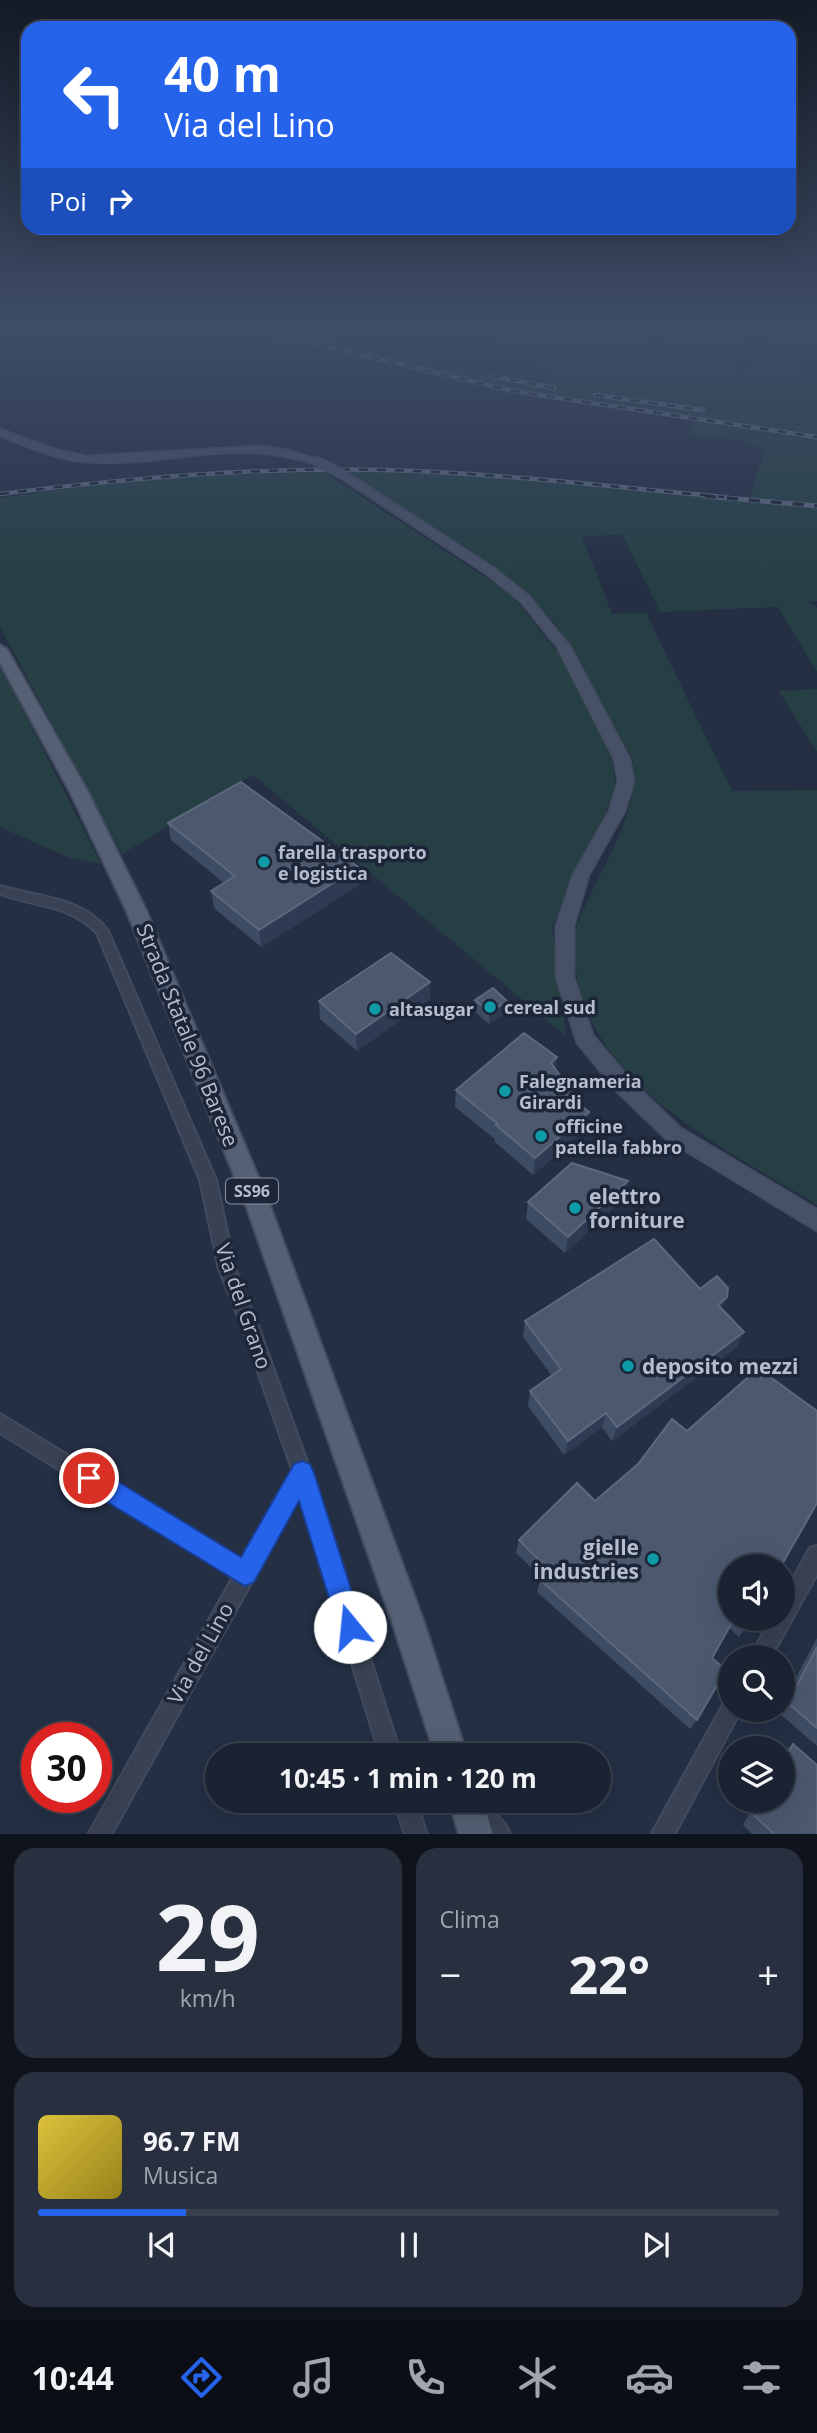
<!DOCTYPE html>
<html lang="it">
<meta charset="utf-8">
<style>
body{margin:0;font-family:"Open Sans",sans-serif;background:#282f3f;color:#f1f3f6;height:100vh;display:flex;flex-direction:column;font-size:26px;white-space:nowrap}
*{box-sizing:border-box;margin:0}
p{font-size:23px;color:#a0a4ac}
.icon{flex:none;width:38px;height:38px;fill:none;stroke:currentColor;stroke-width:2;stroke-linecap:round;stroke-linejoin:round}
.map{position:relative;height:1834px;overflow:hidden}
.panel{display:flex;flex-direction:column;gap:14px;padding:14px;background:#0f131c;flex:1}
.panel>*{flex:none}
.hud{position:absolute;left:21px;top:21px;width:775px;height:214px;border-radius:21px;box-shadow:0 7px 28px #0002,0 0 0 2px #39404e;background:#2563eb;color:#fff;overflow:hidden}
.controls{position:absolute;left:718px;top:1554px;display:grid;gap:14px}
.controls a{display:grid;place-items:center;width:77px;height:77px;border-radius:50%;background:#1b2333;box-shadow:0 7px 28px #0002,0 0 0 2px #39404e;font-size:35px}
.speed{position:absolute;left:21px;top:1722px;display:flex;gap:14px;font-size:35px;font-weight:700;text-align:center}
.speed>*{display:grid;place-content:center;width:91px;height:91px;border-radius:50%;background:#1b2333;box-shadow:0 7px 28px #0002,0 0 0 2px #39404e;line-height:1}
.speed .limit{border:10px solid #d22;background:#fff;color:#111}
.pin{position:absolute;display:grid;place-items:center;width:60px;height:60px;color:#fff;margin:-30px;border:4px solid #fff;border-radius:50%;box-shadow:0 2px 7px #0007}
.me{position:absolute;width:77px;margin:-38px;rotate:343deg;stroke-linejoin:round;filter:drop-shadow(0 0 5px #0008)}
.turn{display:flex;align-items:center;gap:24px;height:147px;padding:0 28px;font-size:32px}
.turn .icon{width:91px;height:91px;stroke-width:2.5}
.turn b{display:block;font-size:49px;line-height:60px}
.then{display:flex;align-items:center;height:66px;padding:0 28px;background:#0003;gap:14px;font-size:26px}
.big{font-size:52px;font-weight:700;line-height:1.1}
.panel .tile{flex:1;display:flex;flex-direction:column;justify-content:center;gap:10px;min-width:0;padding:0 24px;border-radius:21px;background:#282f3f}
.panel .dial{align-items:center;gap:0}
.dial b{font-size:91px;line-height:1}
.song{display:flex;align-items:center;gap:21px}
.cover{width:84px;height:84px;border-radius:10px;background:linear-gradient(135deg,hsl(50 70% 55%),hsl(50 70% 35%))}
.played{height:7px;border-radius:4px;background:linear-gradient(90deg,#2563eb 20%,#39404e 20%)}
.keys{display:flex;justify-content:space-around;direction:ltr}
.heat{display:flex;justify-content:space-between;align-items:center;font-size:38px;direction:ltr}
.panel .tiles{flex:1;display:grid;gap:14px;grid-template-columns:1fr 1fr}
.tile:last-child{grid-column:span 2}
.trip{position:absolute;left:205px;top:1743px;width:406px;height:70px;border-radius:35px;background:#1b2333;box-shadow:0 7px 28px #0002,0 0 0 2px #39404e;font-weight:700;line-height:70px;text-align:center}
.dock{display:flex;height:112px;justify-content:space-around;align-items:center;background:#0b0e14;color:#a0a4ac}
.dock .icon{width:49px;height:49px}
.dock .current{color:#2563eb}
.dock b{font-size:32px;color:#f1f3f6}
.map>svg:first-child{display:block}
</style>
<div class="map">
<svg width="817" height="1835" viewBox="0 0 817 1835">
<rect width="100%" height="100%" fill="#242f44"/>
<!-- green -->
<g fill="#263f45">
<path d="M252 328H286L435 365 546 386V371L516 351 467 328H654L648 342C661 348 669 337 678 328H741L742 350 734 373 760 363 788 360 786 354 777 349 757 328H817V357L810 356 797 363 803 371 817 378V426L565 389 817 427V436L529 392Z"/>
<polygon points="692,420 817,438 817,505 750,499 764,450 744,441 689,436"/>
<path d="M346 470 511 478 817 508V601L807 602 817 608V672L778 607 660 612 622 534 582 537 612 614 646 613 732 791 817 790V1205C728 1150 592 1086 576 971 575 956 573 943 576 928 579 917 586 905 591 894 609 854 642 804 632 759L575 653 554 622 515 584Z"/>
<polygon points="323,472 511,594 560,655 606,743 613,763 616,790 552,927 566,1036 253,775 122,854 0,627 0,498 153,477"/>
<polygon points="0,665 101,864 70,858 0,827"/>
<polygon points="817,689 817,752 779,691"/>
</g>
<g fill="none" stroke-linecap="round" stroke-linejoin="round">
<!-- minor casing -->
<g stroke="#424a5d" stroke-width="4">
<g id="minor">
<path d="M0 886C37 897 84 897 108 931L216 1180 235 1269 258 1326 311 1473 401 1755H380L300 1495 111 1835H88L233 1577 0 1433V1414L242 1561 293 1472 242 1326 219 1269 200 1180 97 933C69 904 36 907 0 894Z"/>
<polygon points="817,1546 817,1574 771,1657 750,1657 771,1619 782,1619 782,1598 810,1548"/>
<polygon points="730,1700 730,1710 741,1710 674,1835 651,1835 724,1703"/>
<polygon points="394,1801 416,1801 427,1835 405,1835"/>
<polygon points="462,1801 486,1801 507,1827 510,1835 485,1835 465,1809"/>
</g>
</g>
<!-- secondary casing -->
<g stroke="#424a5d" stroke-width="3">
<g id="secondary">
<path d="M0 429 57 450 87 456 260 446 288 450 321 461 316 464C297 459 278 454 258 453 201 450 144 466 87 462 57 460 28 447 0 436Z"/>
<polygon points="338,472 346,472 494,568 528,595 570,646 630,759 634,782 625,811 589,875 574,926 574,977 593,1035 632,1081 681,1128 817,1209 817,1231 667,1140 618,1093 577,1043 556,977 556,926 573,875 609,811 618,782 614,759 557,647 520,601 486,574 338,476"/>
</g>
</g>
<!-- primary casing -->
<g stroke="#424a5d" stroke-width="4">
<g id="primary">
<polygon points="0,645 7,649 88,792 146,910 268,1200 425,1625 467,1755 435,1755 393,1625 244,1200 126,910 70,792 0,663"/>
<polygon points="449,1801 483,1801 493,1835 459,1835"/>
</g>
</g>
<!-- minor -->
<use href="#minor" fill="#384254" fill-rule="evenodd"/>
<!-- secondary -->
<use href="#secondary" fill="#465067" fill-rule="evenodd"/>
<!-- primary -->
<use href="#primary" fill="#566074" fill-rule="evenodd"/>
<!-- rail-far1 casing -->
<g stroke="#5a657b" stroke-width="4.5">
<g id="rail-far1">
<polyline points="248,328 513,391 817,437"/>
<polyline points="492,376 554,388"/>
<polyline points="595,395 703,410"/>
<path d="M0 494C128 478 256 467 386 470 499 473 612 487 724 497"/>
</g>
</g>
<!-- rail casing -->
<g stroke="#5a657b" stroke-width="5">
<polyline id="rail" points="705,496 817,506"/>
</g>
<!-- rail-far1 -->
<use href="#rail-far1" stroke="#1d2639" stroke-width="2.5" stroke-dasharray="9" stroke-linecap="butt"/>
<!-- rail -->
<use href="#rail" stroke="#1d2639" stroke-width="3.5" stroke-dasharray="11" stroke-linecap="butt"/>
<!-- secondary-bridge casing -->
<g stroke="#424a5d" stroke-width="11" stroke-linecap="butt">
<polyline id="secondary-bridge" points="316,461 342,474"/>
</g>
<!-- secondary-bridge -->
<use href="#secondary-bridge" stroke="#465067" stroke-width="10"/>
</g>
<!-- wall -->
<g fill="#3e4c63">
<polygon points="168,823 358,867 359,885 261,947 214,908 211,891 224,883 171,840"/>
<polygon points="430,982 430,999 357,1051 320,1019 319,1001"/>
<polygon points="475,1000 507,1001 506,1013 489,1024 474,1011"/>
<polygon points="557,1057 555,1069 572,1098 589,1112 586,1129 533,1175 495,1142 495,1139 455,1107 456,1090"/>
<polygon points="628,1181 624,1198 565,1253 526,1219 528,1202"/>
<polygon points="700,1289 722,1309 737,1347 612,1441 602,1427 564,1455 528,1406 530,1391 552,1376 523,1337 525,1321"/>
<polygon points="595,1501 730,1619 751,1619 739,1637 729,1628 712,1658 697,1720 690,1729 537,1592 540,1580 542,1578 516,1553 519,1540"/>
<polygon points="817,1638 817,1746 778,1712 779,1710 782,1710 782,1704"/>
<polygon points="793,1744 817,1835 753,1835 743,1825 756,1801 782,1801 782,1753"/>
</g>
<!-- shaded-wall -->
<g fill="#2e3b52">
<polygon points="358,867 359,885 261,947 259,930"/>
<polygon points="430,982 430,999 357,1051 356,1034"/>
<polygon points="507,1001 506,1013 489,1024 490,1012"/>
<polygon points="557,1057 555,1074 551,1063"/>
<polygon points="589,1112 586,1129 533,1175 535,1158"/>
<polygon points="628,1181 624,1198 565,1253 568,1237"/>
<polygon points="727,1297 720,1313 718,1305"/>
<polygon points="744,1332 737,1347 612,1441 617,1427"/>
<polygon points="606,1413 602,1427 564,1455 568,1441"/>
</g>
<!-- building -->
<g fill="#4b586e" stroke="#5c687d" stroke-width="2">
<polygon points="241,782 358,867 259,930 211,891 235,876 168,823"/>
<polygon points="391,953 430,982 356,1034 319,1001"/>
<polygon points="493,988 507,1001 490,1012 475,1000"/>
<polygon points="524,1033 557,1057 551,1063 573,1093 569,1096 589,1112 535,1158 496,1125 498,1124 456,1090"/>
<polygon points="572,1163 628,1181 568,1237 528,1202"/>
<polygon points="654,1239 700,1289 717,1276 728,1288 727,1297 718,1305 744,1332 617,1427 606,1413 568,1441 530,1391 561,1369 525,1321"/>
<polygon points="762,1365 773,1379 817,1411 817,1503 781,1566 730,1566 730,1619 734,1619 712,1658 726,1670 697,1720 540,1580 549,1570 519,1540 577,1483 595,1501 638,1464 672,1419 687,1431"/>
<polygon points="739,1619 751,1619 747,1626"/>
<polygon points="817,1647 817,1728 788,1703"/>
<polygon points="793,1744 817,1765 817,1835 775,1835 755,1816 763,1801 782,1801 782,1765"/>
</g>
<!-- sky -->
<linearGradient id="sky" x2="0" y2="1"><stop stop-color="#141a25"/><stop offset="0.56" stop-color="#3f4d67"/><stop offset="1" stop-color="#3f4d67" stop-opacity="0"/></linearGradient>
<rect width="817" height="585" fill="url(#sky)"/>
<!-- route -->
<polygon fill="#2563eb" stroke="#184099" stroke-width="2" points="302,1461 310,1464 314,1473 363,1627 359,1636 350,1640 341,1636 338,1627 299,1501 254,1582 245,1586 81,1486 77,1478 81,1469 89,1466 97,1469 241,1557 294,1464"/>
<!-- markers -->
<g fill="#0f9aa8" stroke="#1d2639" stroke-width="2.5">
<circle cx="264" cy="862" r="7"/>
<circle cx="490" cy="1007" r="7"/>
<circle cx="375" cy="1009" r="7"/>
<circle cx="505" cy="1091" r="7"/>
<circle cx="541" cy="1136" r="7"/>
<circle cx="575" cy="1208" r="7"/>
<circle cx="628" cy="1366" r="7"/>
<circle cx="653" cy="1559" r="7"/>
</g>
<g text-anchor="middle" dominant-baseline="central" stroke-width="7" stroke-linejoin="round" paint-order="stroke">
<!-- shield labels -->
<rect fill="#1d2639" stroke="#8890a1" stroke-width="2" x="226" y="1178.5" width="52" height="25" rx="5"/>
<g font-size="16" font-weight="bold" fill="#b6bdcd">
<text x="252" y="1191">SS96</text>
</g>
<!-- poi labels -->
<g font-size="18" font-weight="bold" fill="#b6bdcd" stroke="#1d2639" text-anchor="start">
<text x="278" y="852">farella trasporto<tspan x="278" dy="21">e logistica</tspan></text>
<text x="504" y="1007">cereal sud</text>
<text x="389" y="1009">altasugar</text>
<text x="519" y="1081">Falegnameria<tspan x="519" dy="21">Girardi</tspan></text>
<text x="555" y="1126">officine<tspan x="555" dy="21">patella fabbro</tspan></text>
</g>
<!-- near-street labels -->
<g font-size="21" fill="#b6bdcd" stroke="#1d2639">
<text transform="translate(188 1035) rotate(68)">Strada Statale 96 Barese</text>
<text transform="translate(244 1306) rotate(71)">Via del Grano</text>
<text transform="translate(200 1653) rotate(-61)">Via del Lino</text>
</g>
<!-- near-poi labels -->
<g font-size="21" font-weight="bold" fill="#b6bdcd" stroke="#1d2639" text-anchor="start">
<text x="589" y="1196">elettro<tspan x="589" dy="24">forniture</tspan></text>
<text x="642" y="1366">deposito mezzi</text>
<text x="639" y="1547" text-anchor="end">gielle<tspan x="639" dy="24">industries</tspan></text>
</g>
</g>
</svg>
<div class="controls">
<a><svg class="icon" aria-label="sound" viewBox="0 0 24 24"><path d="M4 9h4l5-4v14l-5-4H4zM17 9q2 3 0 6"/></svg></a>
<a><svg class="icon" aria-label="search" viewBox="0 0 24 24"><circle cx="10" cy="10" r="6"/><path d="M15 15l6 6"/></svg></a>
<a><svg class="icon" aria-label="layers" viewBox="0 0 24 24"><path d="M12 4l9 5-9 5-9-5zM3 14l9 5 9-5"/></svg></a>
</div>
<div class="speed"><div class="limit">30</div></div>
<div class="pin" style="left:89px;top:1478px;background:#d93025"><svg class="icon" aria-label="arrive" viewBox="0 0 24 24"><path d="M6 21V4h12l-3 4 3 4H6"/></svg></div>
<svg class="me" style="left:350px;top:1627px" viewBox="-20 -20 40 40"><circle r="19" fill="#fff"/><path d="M0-13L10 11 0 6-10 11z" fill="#2563eb"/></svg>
<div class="trip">10:45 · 1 min · 120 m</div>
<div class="hud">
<div class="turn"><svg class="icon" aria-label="left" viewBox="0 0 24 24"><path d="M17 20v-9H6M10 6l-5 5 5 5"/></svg><div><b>40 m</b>Via del Lino</div></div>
<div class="then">Poi<svg class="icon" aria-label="right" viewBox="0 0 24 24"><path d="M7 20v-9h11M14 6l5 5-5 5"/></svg></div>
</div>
</div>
<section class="panel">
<div class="tiles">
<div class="tile dial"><b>29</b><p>km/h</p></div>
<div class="tile"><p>Clima</p>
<div class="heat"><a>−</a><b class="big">22°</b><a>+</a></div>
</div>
<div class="tile">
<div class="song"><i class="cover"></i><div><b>96.7 FM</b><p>Musica</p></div></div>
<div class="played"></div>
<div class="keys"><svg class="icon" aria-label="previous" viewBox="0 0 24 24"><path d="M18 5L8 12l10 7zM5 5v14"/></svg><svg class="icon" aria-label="pause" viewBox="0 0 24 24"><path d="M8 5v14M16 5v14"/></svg><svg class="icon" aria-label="next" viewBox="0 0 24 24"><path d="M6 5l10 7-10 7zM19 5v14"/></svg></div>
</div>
</div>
</section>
<nav class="dock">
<b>10:44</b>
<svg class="icon current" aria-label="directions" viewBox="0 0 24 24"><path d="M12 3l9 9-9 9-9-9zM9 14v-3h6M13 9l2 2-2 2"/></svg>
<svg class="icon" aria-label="music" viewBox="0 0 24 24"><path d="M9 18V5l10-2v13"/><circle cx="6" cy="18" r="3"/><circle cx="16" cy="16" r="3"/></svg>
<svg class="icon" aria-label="phone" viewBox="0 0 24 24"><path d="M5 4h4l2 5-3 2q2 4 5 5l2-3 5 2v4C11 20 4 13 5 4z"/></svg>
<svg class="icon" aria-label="climate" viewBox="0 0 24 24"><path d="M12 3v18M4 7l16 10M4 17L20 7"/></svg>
<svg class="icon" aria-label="car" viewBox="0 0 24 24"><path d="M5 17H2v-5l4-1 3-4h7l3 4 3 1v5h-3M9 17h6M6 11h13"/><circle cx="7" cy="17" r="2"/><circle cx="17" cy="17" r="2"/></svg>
<svg class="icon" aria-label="filters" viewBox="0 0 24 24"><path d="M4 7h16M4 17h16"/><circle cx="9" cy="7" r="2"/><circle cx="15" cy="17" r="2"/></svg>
</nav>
